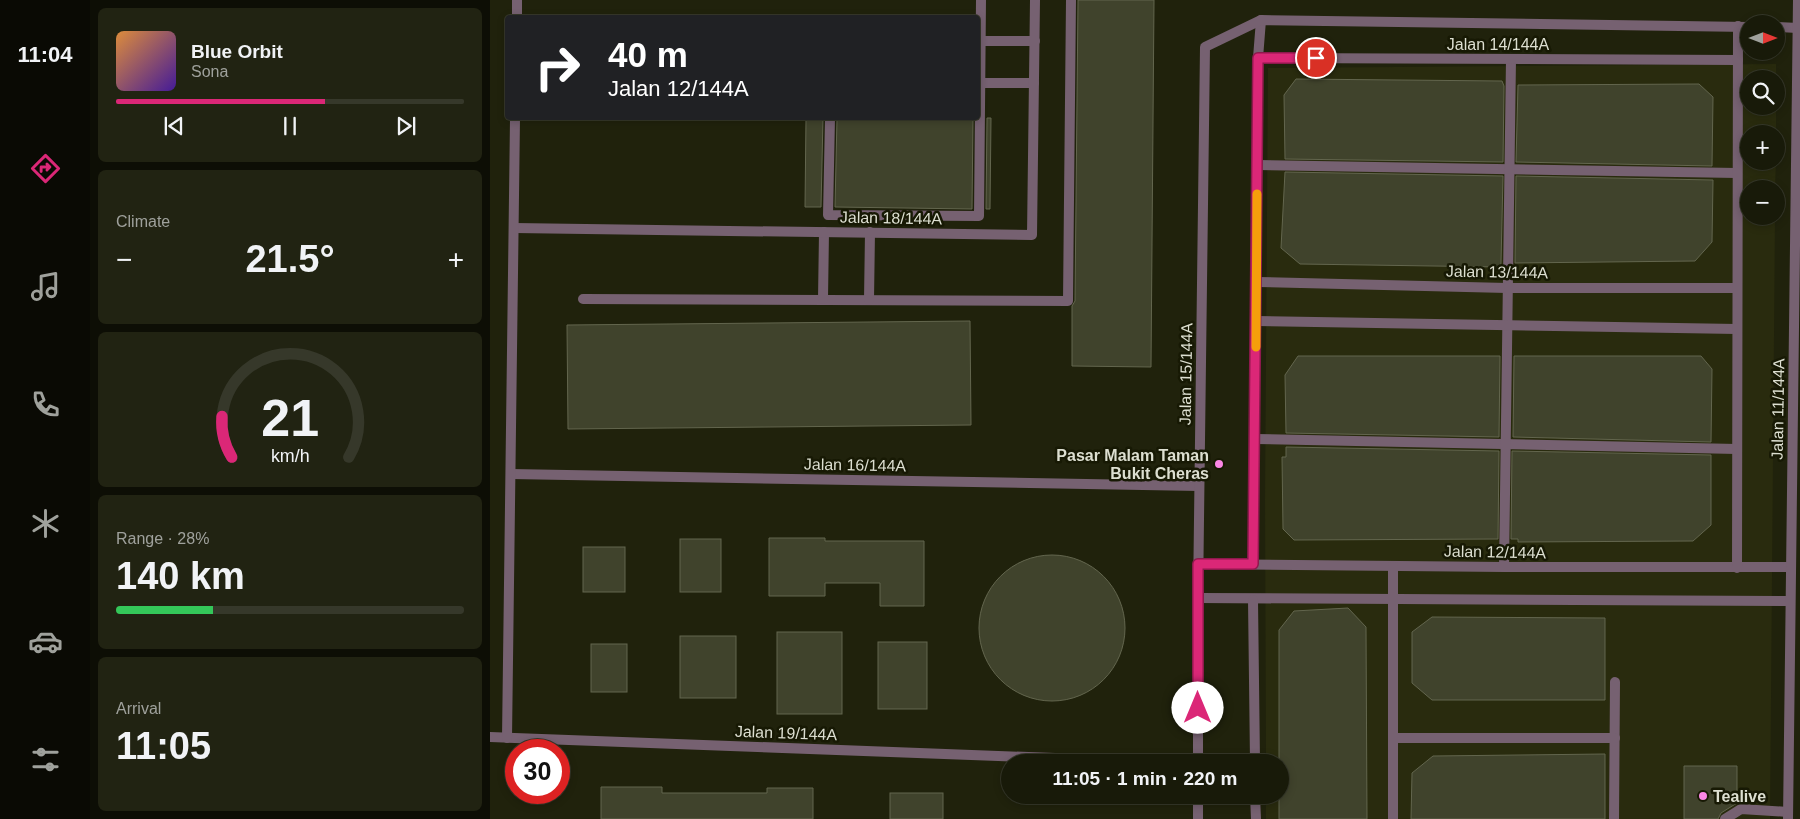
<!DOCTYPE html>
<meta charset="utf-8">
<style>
body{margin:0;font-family:Helvetica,sans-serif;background:#212312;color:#f1f3f6;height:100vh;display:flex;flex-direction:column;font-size:19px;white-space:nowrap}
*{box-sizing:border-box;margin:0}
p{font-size:16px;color:#9fa19c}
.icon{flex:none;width:28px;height:28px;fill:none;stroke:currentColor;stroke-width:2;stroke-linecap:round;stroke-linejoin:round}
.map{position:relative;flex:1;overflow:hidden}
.sheet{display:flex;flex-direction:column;gap:8px;padding:8px;background:#0d0e05;width:400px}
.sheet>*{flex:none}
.top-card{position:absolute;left:15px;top:15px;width:475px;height:105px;border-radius:5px;box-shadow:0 2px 8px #0003,0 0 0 1px #36382a;background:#202124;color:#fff;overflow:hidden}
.needle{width:32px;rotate:90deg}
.tools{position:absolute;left:1250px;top:15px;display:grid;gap:10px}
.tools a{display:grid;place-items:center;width:45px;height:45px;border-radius:50%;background:#181a09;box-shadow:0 2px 8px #0003,0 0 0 1px #36382a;font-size:25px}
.speed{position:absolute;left:15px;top:739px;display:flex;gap:10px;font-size:25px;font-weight:700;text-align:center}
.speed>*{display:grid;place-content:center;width:65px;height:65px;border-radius:50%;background:#181a09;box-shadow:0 2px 8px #0003,0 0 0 1px #36382a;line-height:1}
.speed .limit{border:8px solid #d22;background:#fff;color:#111}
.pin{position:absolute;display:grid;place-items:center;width:42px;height:42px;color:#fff;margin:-21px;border:2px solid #fff;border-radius:50%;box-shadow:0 1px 5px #0007}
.me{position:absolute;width:55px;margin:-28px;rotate:0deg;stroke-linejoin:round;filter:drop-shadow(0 0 4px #0008)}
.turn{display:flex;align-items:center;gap:18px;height:105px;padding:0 20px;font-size:22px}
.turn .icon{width:65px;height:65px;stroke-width:2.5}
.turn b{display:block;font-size:35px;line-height:42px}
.big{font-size:38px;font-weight:700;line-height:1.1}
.sheet .tile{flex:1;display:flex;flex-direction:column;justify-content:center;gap:8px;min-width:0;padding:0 18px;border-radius:8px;background:#212312}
.sheet .dial{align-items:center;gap:0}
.dial svg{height:130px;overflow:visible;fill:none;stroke:#36382a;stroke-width:7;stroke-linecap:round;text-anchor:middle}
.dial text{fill:#f1f3f6;stroke:none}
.song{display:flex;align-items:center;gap:15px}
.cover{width:60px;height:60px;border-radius:8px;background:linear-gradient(135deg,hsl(30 70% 55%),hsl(260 70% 35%))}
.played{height:5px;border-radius:2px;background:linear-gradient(90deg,#db2777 60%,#36382a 60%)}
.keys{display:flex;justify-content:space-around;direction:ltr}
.heat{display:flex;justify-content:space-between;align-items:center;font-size:28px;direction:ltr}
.charge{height:8px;border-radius:4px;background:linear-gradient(90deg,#34c759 28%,#36382a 0)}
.trip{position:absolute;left:511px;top:754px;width:288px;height:50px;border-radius:25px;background:#181a09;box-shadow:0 2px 8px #0003,0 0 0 1px #36382a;font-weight:700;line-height:50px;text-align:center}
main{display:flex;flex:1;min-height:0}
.dock{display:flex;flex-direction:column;width:90px;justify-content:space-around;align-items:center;background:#0a0a04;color:#9fa19c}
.dock .icon{width:35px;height:35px}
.dock .current{color:#db2777}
.dock b{font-size:22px;color:#f1f3f6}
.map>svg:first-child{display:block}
</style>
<main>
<nav class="dock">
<b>11:04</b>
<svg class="icon current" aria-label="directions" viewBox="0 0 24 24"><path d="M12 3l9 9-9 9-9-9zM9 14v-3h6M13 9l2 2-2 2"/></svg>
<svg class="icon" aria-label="music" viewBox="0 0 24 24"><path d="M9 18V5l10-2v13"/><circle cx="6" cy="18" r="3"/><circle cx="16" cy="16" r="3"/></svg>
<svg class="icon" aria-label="phone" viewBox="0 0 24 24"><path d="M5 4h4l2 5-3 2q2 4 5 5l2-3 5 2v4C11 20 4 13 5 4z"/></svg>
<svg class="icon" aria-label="climate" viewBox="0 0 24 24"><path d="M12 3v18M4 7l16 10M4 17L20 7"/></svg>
<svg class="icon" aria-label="car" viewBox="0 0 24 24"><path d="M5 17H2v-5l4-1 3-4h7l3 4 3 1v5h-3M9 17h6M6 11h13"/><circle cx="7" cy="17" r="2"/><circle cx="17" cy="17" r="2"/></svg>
<svg class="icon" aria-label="filters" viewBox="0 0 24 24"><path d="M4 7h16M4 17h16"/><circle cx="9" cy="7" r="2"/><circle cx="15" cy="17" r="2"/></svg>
</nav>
<section class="sheet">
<div class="tile">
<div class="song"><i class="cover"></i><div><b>Blue Orbit</b><p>Sona</p></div></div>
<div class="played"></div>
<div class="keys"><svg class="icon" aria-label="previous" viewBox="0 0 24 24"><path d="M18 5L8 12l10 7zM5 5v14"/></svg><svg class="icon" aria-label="pause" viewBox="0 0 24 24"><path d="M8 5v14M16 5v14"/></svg><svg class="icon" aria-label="next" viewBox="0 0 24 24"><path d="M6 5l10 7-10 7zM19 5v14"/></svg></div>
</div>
<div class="tile"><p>Climate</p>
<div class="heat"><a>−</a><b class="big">21.5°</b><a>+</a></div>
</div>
<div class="tile dial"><svg viewBox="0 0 100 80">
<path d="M14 69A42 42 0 1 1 86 69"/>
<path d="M14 69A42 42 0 0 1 8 44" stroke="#db2777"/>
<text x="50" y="56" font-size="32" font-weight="700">21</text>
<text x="50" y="72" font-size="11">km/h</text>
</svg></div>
<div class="tile"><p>Range · 28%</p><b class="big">140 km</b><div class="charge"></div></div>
<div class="tile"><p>Arrival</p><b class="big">11:05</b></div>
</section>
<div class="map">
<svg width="1310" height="819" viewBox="0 0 1310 819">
<rect width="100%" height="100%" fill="#20220c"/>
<!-- built -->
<polygon fill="#292b0e" points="1286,64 1286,79 1259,79 1259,106 1286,106 1286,134 1259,134 1259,161 1286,161 1285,189 1259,189 1259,216 1285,216 1280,819 776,819 776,795 790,795 790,762 776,762 775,499 778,68"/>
<!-- building -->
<g fill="#40432c" stroke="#63664e">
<polygon points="588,0 664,0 661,367 582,366 582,306 585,301"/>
<polygon points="806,79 1012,81 1014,86 1013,162 795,159 794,95"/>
<polygon points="1209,84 1223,97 1222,166 1026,162 1028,85"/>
<polygon points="316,118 333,118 331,207 315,207"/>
<polygon points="347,118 483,118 482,209 345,207"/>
<polygon points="497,118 501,118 500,209 496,209"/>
<polygon points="795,172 1013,176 1011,263 1010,267 810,264 791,248"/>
<polygon points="1026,176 1223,180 1222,242 1205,261 1025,263"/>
<polygon points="480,321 481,425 78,429 77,325"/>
<polygon points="808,356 1010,356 1009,437 796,433 795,375"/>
<polygon points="1024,356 1211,356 1222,369 1221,442 1023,437"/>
<polygon points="796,447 1009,451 1008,539 804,540 793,529 792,457 796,457"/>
<polygon points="1022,451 1221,455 1221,525 1203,541 1028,542 1028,539 1021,539"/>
<polygon points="279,538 335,538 335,541 434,541 434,606 390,606 390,583 335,583 335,596 279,596"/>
<rect x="190" y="539" width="41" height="53"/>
<rect x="93" y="547" width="42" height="45"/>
<circle cx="562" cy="628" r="73"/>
<polygon points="858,608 876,627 877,819 789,819 789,630 804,611"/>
<polygon points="942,617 1115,618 1115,700 942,700 922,683 922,632"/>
<rect x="287" y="632" width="65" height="82"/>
<rect x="190" y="636" width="56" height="62"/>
<rect x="388" y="642" width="49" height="67"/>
<rect x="101" y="644" width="36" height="48"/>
<polygon points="1115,754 1115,819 921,819 922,773 943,756"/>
<polygon points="1194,766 1247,766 1247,803 1231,813 1228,819 1194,819"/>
<polygon points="111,787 172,787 172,793 277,793 277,788 323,788 323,819 111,819"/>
<rect x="400" y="793" width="53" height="26"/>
</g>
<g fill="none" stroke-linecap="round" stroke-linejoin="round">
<!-- service -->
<g stroke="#766171" stroke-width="10">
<polyline points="491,41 545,41"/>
<polyline points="491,83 544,83"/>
<polyline points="340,118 338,215 489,216 491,0"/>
<polyline points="767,165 1247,173"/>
<polyline points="93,299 578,301 581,0"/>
<polyline points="333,299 334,232"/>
<polyline points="379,300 380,232"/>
<polyline points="765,439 1247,449"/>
<polyline points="1014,567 1021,59"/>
<polyline points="1124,819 1125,682"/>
<polyline points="1235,819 1251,809 1298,812"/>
</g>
<!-- minor -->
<g stroke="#766171" stroke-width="10">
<polyline points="27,18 27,0"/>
<polyline points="1286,27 1308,28"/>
<polyline points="768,58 1248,60"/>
<polyline points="24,228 542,235 545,0"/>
<polyline points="767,282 1017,288 1247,288"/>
<polyline points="766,321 1247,329"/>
<polyline points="21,474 709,486"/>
<polyline points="708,564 1014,567 1301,567"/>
<polyline points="763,564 768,58 771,20"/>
<polyline points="1247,568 1248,26"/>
<polyline points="708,598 1300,601"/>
<polyline points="763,600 765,762"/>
<polyline points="0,737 591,759"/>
<polyline points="17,738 25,118"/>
<polyline points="903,738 1125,738"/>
<polyline points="708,762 708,598 715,47 771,20 1259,27"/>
<polyline points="708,795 708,819"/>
<polyline points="765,795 766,819"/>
<polyline points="903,819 903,566"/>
<polyline points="1298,819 1308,0"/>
</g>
</g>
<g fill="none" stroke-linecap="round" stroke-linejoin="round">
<!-- route casing -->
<g stroke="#8e194d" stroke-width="12">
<polyline id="route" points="708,708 708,564 763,564 768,58 826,58"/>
</g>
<!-- route -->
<use href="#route" stroke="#db2777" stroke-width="9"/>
<!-- slow -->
<polyline stroke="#f59e0b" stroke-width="9" points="766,347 767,194"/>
</g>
<!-- markers -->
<g fill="#fb87e5" stroke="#171904" stroke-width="2">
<circle cx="729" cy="464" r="5"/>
<circle cx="1213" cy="796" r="5"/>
</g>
<g text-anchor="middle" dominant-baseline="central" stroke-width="5" stroke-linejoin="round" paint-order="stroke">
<!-- street labels -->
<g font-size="16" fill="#dddfd1" stroke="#171904">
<text x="1008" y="44">Jalan 14/144A</text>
<text transform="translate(401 218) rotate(1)">Jalan 18/144A</text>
<text transform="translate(1007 272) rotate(1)">Jalan 13/144A</text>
<text transform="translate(696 374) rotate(-89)">Jalan 15/144A</text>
<text transform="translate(1288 409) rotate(-89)">Jalan 11/144A</text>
<text transform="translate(365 465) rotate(1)">Jalan 16/144A</text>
<text transform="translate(1005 552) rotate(1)">Jalan 12/144A</text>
<text transform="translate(296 733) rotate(2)">Jalan 19/144A</text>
</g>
<!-- poi labels -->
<g font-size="16" font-weight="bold" fill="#dddfd1" stroke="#171904" text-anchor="end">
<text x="719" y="455">Pasar Malam Taman<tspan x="719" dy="18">Bukit Cheras</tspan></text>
<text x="1223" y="796" text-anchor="start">Tealive</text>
</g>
</g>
</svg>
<div class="tools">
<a><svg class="needle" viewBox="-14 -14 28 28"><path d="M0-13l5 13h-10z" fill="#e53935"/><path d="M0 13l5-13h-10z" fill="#9fa19c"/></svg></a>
<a><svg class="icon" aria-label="search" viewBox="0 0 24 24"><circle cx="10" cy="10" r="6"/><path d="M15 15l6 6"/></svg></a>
<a>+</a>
<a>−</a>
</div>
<div class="speed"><div class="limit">30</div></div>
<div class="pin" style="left:826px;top:58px;background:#d93025"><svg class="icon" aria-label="arrive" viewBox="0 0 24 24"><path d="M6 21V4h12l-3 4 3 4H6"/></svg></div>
<svg class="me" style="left:708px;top:708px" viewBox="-20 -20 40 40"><circle r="19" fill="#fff"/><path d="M0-13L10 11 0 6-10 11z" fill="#db2777"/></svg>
<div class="trip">11:05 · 1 min · 220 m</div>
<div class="top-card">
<div class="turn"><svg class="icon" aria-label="right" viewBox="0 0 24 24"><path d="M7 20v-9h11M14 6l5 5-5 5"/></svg><div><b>40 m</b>Jalan 12/144A</div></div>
</div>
</div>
</main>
